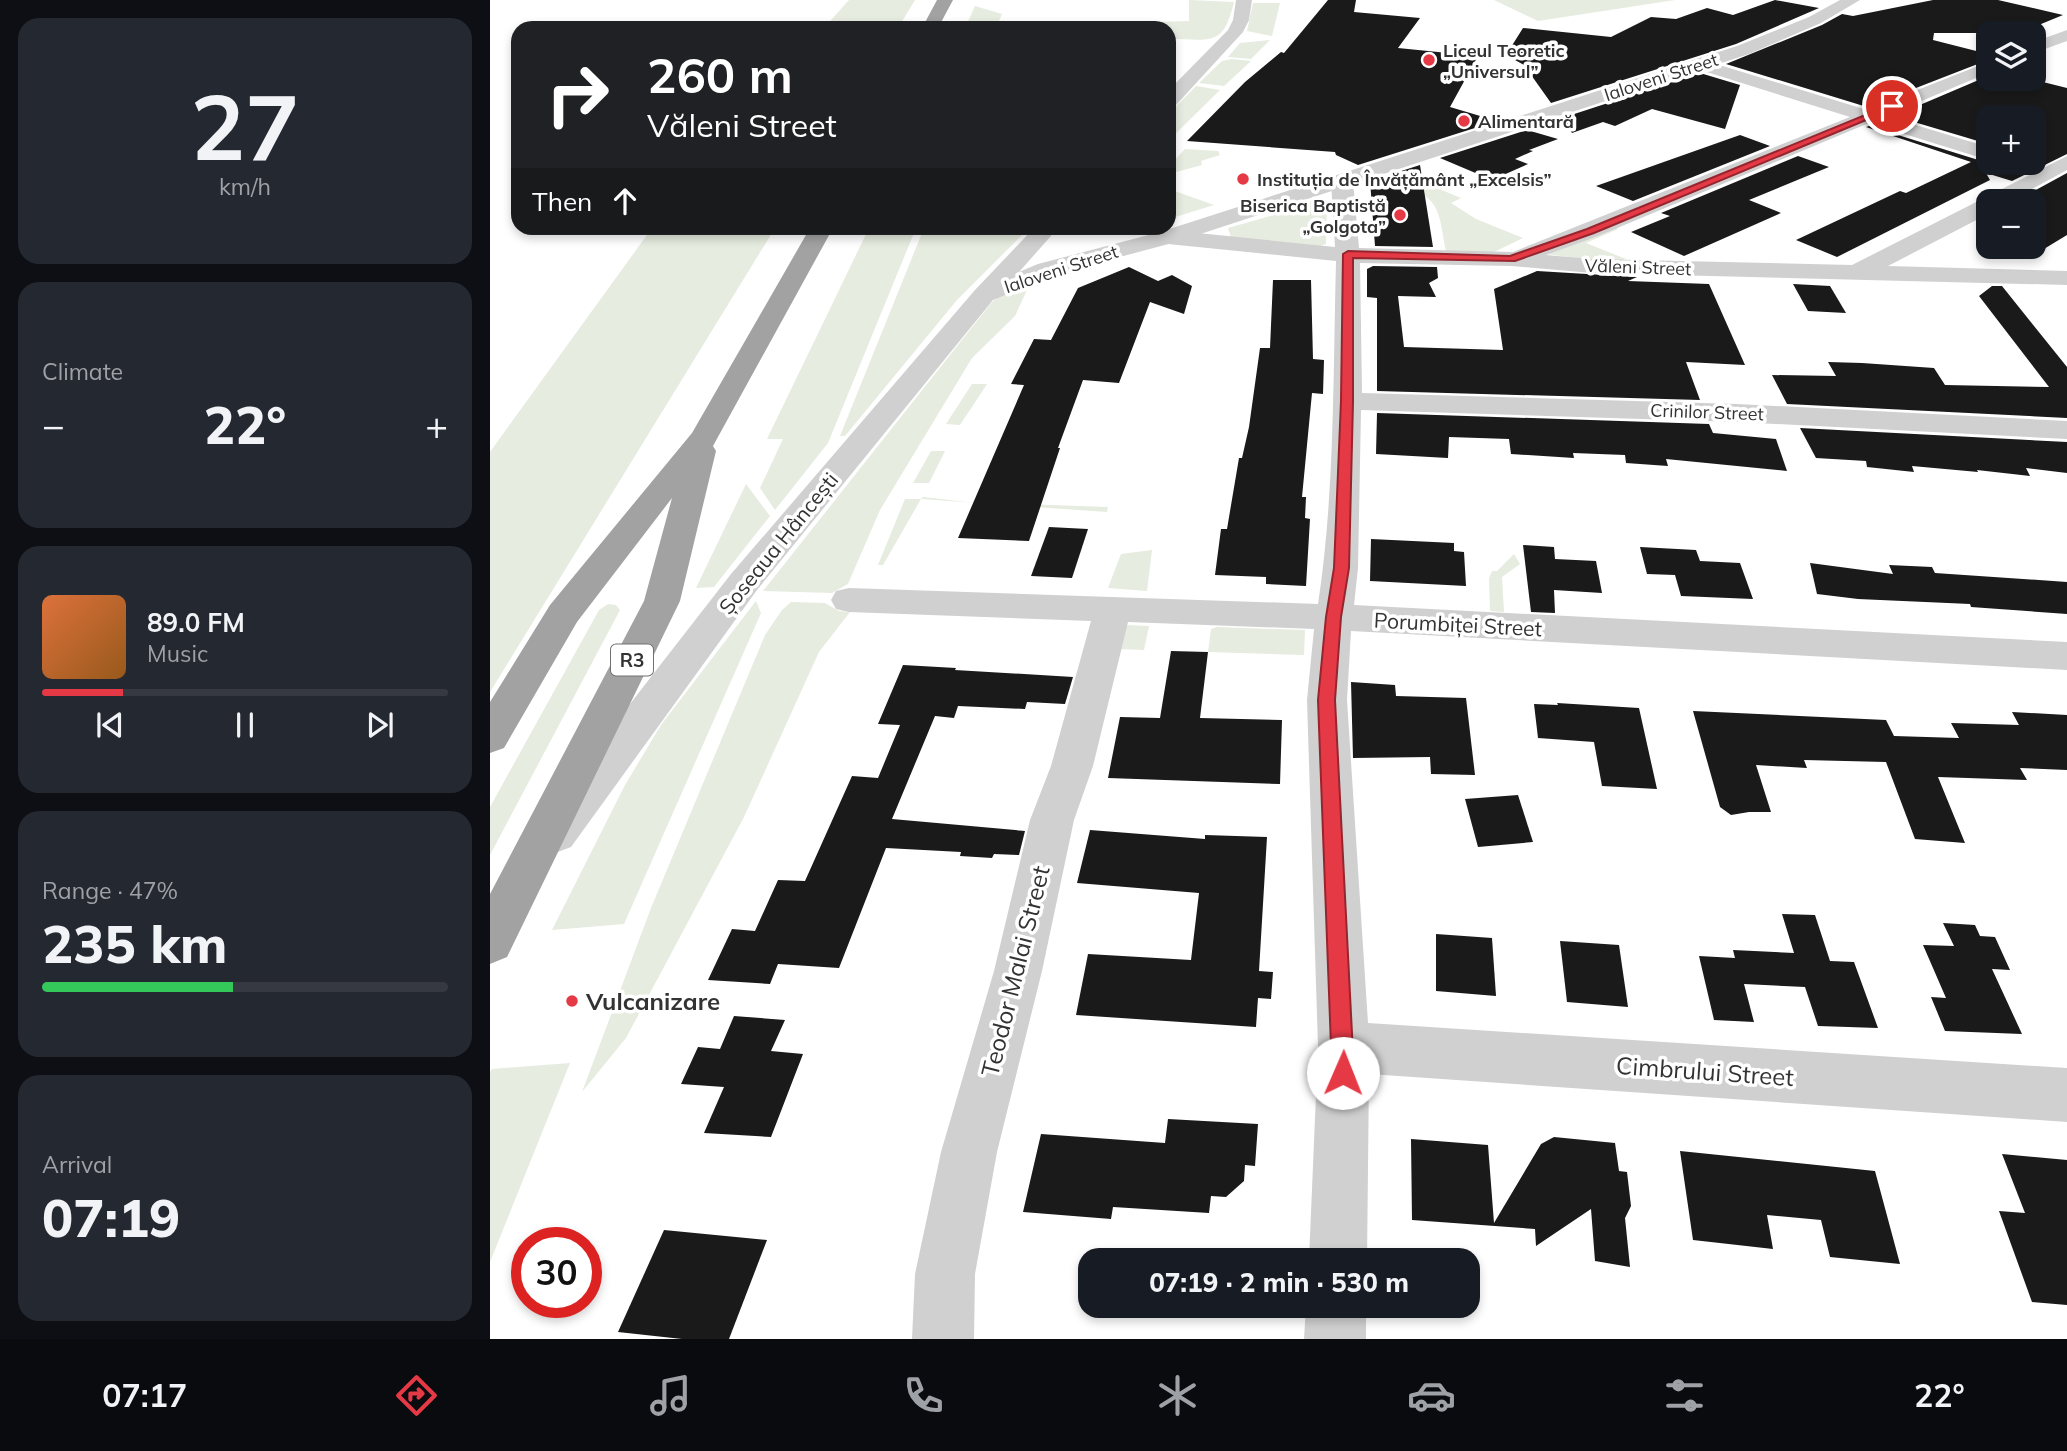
<!DOCTYPE html>
<meta charset="utf-8">
<style>
body{margin:0;font-family:Mulish,sans-serif;background:#242831;color:#f1f3f6;height:100vh;display:flex;flex-direction:column;font-size:26px;white-space:nowrap}
*{box-sizing:border-box;margin:0}
p{font-size:23px;color:#9ea1a6}
.icon{flex:none;width:38px;height:38px;fill:none;stroke:currentColor;stroke-width:2;stroke-linecap:round;stroke-linejoin:round}
.map{position:relative;flex:1;overflow:hidden}
.panel{display:flex;flex-direction:column;gap:18px;padding:18px;background:#0d0f14;width:490px}
.panel>*{flex:none}
.guide{position:absolute;left:21px;top:21px;width:665px;height:214px;border-radius:21px;box-shadow:0 4px 10px #0003;background:#202124;color:#fff;overflow:hidden}
.controls{position:absolute;left:1486px;top:21px;display:grid;gap:14px}
.controls a{display:grid;place-items:center;width:70px;height:70px;border-radius:14px;background:#171b24;box-shadow:0 4px 10px #0003;font-size:35px}
.speed{position:absolute;left:21px;top:1227px;display:flex;gap:14px;font-size:35px;font-weight:700;text-align:center}
.speed>*{display:grid;place-content:center;width:91px;height:91px;border-radius:50%;background:#171b24;box-shadow:0 4px 10px #0003;line-height:1}
.speed .limit{border:10px solid #d22;background:#fff;color:#111}
.pin{position:absolute;display:grid;place-items:center;width:60px;height:60px;color:#fff;margin:-30px;border:4px solid #fff;border-radius:50%;box-shadow:0 2px 7px #0007}
.me{position:absolute;width:77px;margin:-38px;rotate:1deg;stroke-linejoin:round;filter:drop-shadow(0 0 5px #0008)}
.turn{display:flex;align-items:center;gap:24px;height:147px;padding:0 21px;font-size:32px}
.turn .icon{width:91px;height:91px;stroke-width:2.5}
.turn b{display:block;font-size:49px;line-height:60px}
.then{display:flex;align-items:center;height:66px;padding:0 21px;background:#0003;gap:14px;font-size:26px}
.big{font-size:52px;font-weight:800;line-height:1.1}
.panel .widget{flex:1;display:flex;flex-direction:column;justify-content:center;gap:10px;min-width:0;padding:0 24px;border-radius:21px;background:#242831}
.panel .dial{align-items:center;gap:0}
.dial b{font-size:91px;line-height:1}
.song{display:flex;align-items:center;gap:21px}
.cover{width:84px;height:84px;border-radius:10px;background:linear-gradient(135deg,hsl(20 70% 55%),hsl(30 70% 35%))}
.played{height:7px;border-radius:4px;background:linear-gradient(90deg,#e63946 20%,#363941 20%)}
.keys{display:flex;justify-content:space-around;direction:ltr}
.heat{display:flex;justify-content:space-between;align-items:center;font-size:38px;direction:ltr}
.charge{height:10px;border-radius:5px;background:linear-gradient(90deg,#34c759 47%,#363941 0)}
.trip{position:absolute;left:588px;top:1248px;width:402px;height:70px;border-radius:21px;background:#171b24;box-shadow:0 4px 10px #0003;font-weight:800;line-height:70px;text-align:center}
.tab-bar{display:flex;height:112px;justify-content:space-around;align-items:center;background:#090b0e;color:#9ea1a6}
.tab-bar .icon{width:49px;height:49px}
.tab-bar .current{color:#e63946}
.tab-bar b{font-size:32px;color:#f1f3f6}
main{display:flex;flex:1;min-height:0}
.map>svg:first-child{display:block}
</style>
<main>
<section class="panel">
<div class="widget dial"><b>27</b><p>km/h</p></div>
<div class="widget"><p>Climate</p>
<div class="heat"><a>−</a><b class="big">22°</b><a>+</a></div>
</div>
<div class="widget">
<div class="song"><i class="cover"></i><div><b>89.0 FM</b><p>Music</p></div></div>
<div class="played"></div>
<div class="keys"><svg class="icon" aria-label="previous" viewBox="0 0 24 24"><path d="M18 5L8 12l10 7zM5 5v14"/></svg><svg class="icon" aria-label="pause" viewBox="0 0 24 24"><path d="M8 5v14M16 5v14"/></svg><svg class="icon" aria-label="next" viewBox="0 0 24 24"><path d="M6 5l10 7-10 7zM19 5v14"/></svg></div>
</div>
<div class="widget"><p>Range · 47%</p><b class="big">235 km</b><div class="charge"></div></div>
<div class="widget"><p>Arrival</p><b class="big">07:19</b></div>
</section>
<div class="map">
<svg width="1577" height="1339" viewBox="0 0 1577 1339">
<rect width="100%" height="100%" fill="#fff"/>
<!-- green -->
<g fill="#e6ecdf">
<polygon points="359,0 425,0 408,28 334,28"/>
<path d="M699 0 744 2C733 48 721 39 679 39V28H628L629 23 699 21Z"/>
<polygon points="1004,0 1185,0 1048,21"/>
<polygon points="763,3 790,3 782,36 757,31"/>
<polygon points="485,6 512,14 506,28 475,28"/>
<polygon points="780,40 761,59 738,57 750,43"/>
<polygon points="742,59 761,61 734,86 709,83 732,61"/>
<polygon points="706,86 730,90 679,140 679,114"/>
<polygon points="695,149 728,151 730,155 711,161 712,165 679,174 679,166"/>
<path d="M905 171 971 198 961 203 986 219 1033 238 1004 252 956 251C949 215 951 191 907 189 895 189 884 190 873 185Z"/>
<polygon points="679,189 724,205 679,219"/>
<polygon points="830,198 837,201 836,244 830,246 741,237 738,228 784,215"/>
<polygon points="1124,226 1128,229 1096,243 1136,259 1126,263 1056,254"/>
<polygon points="162,228 285,228 0,692 0,452"/>
<polygon points="379,228 426,228 338,443 285,510 270,488 293,439 277,439"/>
<polygon points="434,228 539,228 467,300 355,436 350,436"/>
<polygon points="542,279 525,316 482,358 390,510 358,584 342,593 273,591 502,302 518,289"/>
<polygon points="482,384 497,384 470,425 456,424"/>
<polygon points="441,451 455,451 439,483 423,483"/>
<polygon points="256,484 280,516 224,587 206,588"/>
<polygon points="433,497 477,502 618,507 617,512 431,499 393,565 388,565 415,499 431,499"/>
<polygon points="662,550 657,591 618,588 631,554"/>
<polygon points="1024,554 1030,564 1012,577 1014,612 1000,611 999,578 1002,571 1007,571"/>
<polygon points="266,601 271,613 134,924 62,930 135,785 171,725"/>
<polygon points="301,602 335,603 349,611 360,612 329,652 254,817 136,1038 92,1092 161,908 275,635 292,610"/>
<polygon points="118,604 126,605 130,610 0,855 0,807 109,610"/>
<polygon points="636,625 659,626 654,650 628,649"/>
<polygon points="727,627 815,630 814,655 718,652 721,629"/>
<polygon points="80,1063 0,1262 0,1072 2,1069"/>
</g>
<!-- building -->
<g fill="#1a1a1a">
<polygon points="838,0 866,0 864,12 930,18 908,48 988,56 960,107 1007,121 868,165 846,155 845,152 697,141 755,82 791,52 794,53"/>
<polygon points="1285,0 1329,8 1246,44 1061,103 1034,65 1016,55 1033,28 1121,37 1161,17 1186,19 1217,8 1243,15"/>
<polygon points="1443,0 1508,0 1573,15 1529,33 1444,33 1443,40 1498,54 1498,60 1377,107 1236,64 1332,25 1352,14 1363,16"/>
<polygon points="1210,73 1250,85 1235,129 1162,109 1125,126 1113,122 1082,133 1072,118"/>
<polygon points="1498,76 1498,79 1541,79 1577,88 1577,154 1522,181 1496,173 1500,180 1347,257 1306,240 1410,191 1416,193 1481,162 1376,127 1379,126 1498,163 1544,163 1544,117 1498,117 1498,144 1404,116"/>
<polygon points="1037,130 1068,139 1039,150 1043,151 1025,159 1038,164 1002,180 950,158"/>
<polygon points="1250,135 1280,146 1143,201 1106,186"/>
<polygon points="1308,156 1339,167 1259,200 1291,213 1194,256 1141,232 1180,216 1171,213"/>
<polygon points="930,165 943,247 885,246 880,181"/>
<polygon points="1577,173 1577,235 1544,255 1544,191"/>
<polygon points="883,266 947,267 948,278 939,283 946,297 908,296 914,347 1013,350 1004,289 1047,271 1147,277 1138,281 1219,284 1255,365 1196,362 1210,400 887,391 887,298 877,297 877,269"/>
<polygon points="639,267 668,281 682,275 702,286 694,314 660,302 629,383 593,380 568,448 570,448 539,541 468,538 534,385 521,384 544,339 561,340 588,288"/>
<polygon points="783,280 821,280 823,359 834,360 833,394 822,393 812,497 816,497 815,518 820,519 816,586 776,584 776,577 725,575 731,529 737,529 749,458 752,458 759,427 770,348 780,348"/>
<polygon points="1303,284 1340,286 1356,313 1318,311"/>
<polygon points="1502,286 1512,286 1577,367 1577,418 1297,404 1282,375 1346,376 1338,362 1372,363 1444,368 1455,385 1559,387 1489,296"/>
<polygon points="887,413 1219,424 1223,433 1286,439 1297,471 1176,459 1178,466 1136,463 1135,455 1083,453 1084,458 1021,454 1019,439 959,437 958,458 886,454"/>
<polygon points="1310,428 1577,442 1577,473 1536,468 1540,476 1487,470 1488,472 1422,466 1424,472 1377,467 1376,461 1326,458"/>
<polygon points="559,527 598,529 582,578 541,576"/>
<polygon points="881,539 964,543 964,551 974,552 976,586 880,581"/>
<polygon points="1033,545 1064,547 1065,559 1106,561 1112,593 1064,590 1065,613 1041,612"/>
<polygon points="1150,547 1206,550 1210,561 1250,563 1263,599 1191,596 1185,575 1157,574"/>
<polygon points="1320,563 1403,574 1399,565 1442,567 1445,573 1577,582 1577,614 1481,607 1480,604 1368,599 1327,594"/>
<polygon points="681,651 718,652 710,718 792,720 790,784 618,778 630,717 670,718"/>
<polygon points="413,665 466,668 465,670 583,677 575,704 537,702 535,709 468,706 464,718 445,716 402,819 535,831 529,855 504,854 502,858 470,856 471,852 396,848 349,968 288,964 280,984 218,980 242,929 265,931 288,880 315,881 362,776 388,778 410,725 388,724"/>
<polygon points="861,682 905,685 906,696 976,698 985,775 941,774 940,757 863,758"/>
<polygon points="1067,703 1149,708 1167,789 1112,786 1104,742 1048,738 1044,704 1068,705"/>
<polygon points="1203,711 1396,720 1404,736 1469,738 1461,723 1529,725 1522,712 1577,715 1577,770 1530,768 1537,780 1448,777 1475,843 1425,839 1396,762 1314,760 1317,768 1266,765 1281,812 1259,812 1241,815 1230,807"/>
<polygon points="1028,795 1043,842 988,847 975,799"/>
<polygon points="600,830 715,839 715,835 777,837 769,971 783,972 781,999 768,998 766,1027 586,1015 598,954 701,960 709,893 587,883"/>
<polygon points="1292,914 1325,915 1340,961 1364,962 1388,1028 1328,1026 1315,987 1254,984 1264,1022 1224,1020 1209,956 1245,958 1243,950 1304,953"/>
<polygon points="1453,923 1485,925 1490,936 1505,937 1520,970 1502,969 1532,1034 1455,1031 1441,997 1456,998 1433,945 1464,946"/>
<polygon points="946,934 1002,938 1006,996 946,991"/>
<polygon points="1070,941 1129,945 1138,1007 1077,1002"/>
<polygon points="244,1016 295,1020 281,1051 313,1054 281,1137 214,1133 234,1087 191,1084 208,1047 230,1049"/>
<polygon points="678,1119 768,1124 765,1166 755,1165 754,1181 736,1197 721,1196 719,1213 623,1207 621,1219 533,1212 551,1134 675,1143"/>
<polygon points="1064,1137 1125,1143 1129,1171 1137,1172 1141,1206 1135,1218 1140,1267 1105,1261 1101,1209 1046,1246 1045,1229 922,1220 921,1139 998,1145 1004,1223 1051,1144"/>
<polygon points="1190,1151 1385,1171 1410,1264 1340,1257 1331,1220 1277,1215 1283,1249 1203,1240"/>
<polygon points="1512,1154 1577,1160 1577,1305 1542,1302 1509,1211 1535,1213"/>
<polygon points="174,1230 277,1240 239,1339 192,1339 128,1332"/>
</g>
<g fill="none" stroke-linecap="round" stroke-linejoin="round">
<!-- minor -->
<g fill="#d0d0d0" fill-rule="evenodd">
<polygon points="1577,30 1577,41 1544,53 1544,42"/>
<path d="M1210 59 1377 110 1498 62V73L1396 116 1498 147V160L1379 123 1108 236 1056 255 1102 259 1362 265 1577 156V170L1520 201H1498V214L1398 266 1577 271V285L1102 273 1021 266 870 263 872 393 1247 404 1577 421V439L1247 422 871 410 868 568 864 605 1577 642V670L861 631 857 700 878 1023 1577 1068V1122L879 1074 877 1260H819L828 1047 817 700 824 629 638 622 603 766 584 820 552 971 507 1152 485 1274 484 1339H422L425 1274 451 1152 504 971 540 820 561 766 601 621 359 612 346 609 341 600 346 591 359 588 828 604C845 494 843 372 846 261L678 244 670 242 666 237 670 232 678 230 845 247 841 181 844 176H860L863 181 869 248 1023 252 1360 117 1204 68 1201 64Z"/>
<polygon points="816,1306 876,1306 876,1339 814,1339"/>
</g>
<!-- tertiary -->
<g fill="#d0d0d0" fill-rule="evenodd">
<polygon points="746,0 762,0 759,20 753,32 686,105 679,107 679,90 738,30 743,20"/>
<polygon points="1350,0 1370,0 1331,23 1259,54 686,242 566,274 503,300 267,590 81,847 65,853 49,847 43,834 49,821 241,574 485,290 544,228 568,228 529,272 548,264 670,232 1247,46 1319,17"/>
</g>
<!-- trunk -->
<g fill="#a2a2a2" fill-rule="evenodd">
<polygon points="447,0 463,0 448,28 432,28"/>
<polygon points="320,228 343,228 223,446 226,451 190,601 17,957 0,964 0,894 154,601 182,498 87,622 14,748 0,753 0,702 60,605 202,433"/>
</g>
</g>
<!-- route -->
<polygon fill="#e63946" stroke="#96252e" stroke-width="2" points="1402,104 1405,108 1104,233 1025,261 863,258 863,401 859,568 851,617 845,700 864,1073 861,1081 853,1084 845,1081 842,1073 828,700 836,617 844,568 851,401 853,254 858,251 1020,256 1097,229"/>
<!-- markers -->
<g fill="#e63946" stroke="#fff" stroke-width="2.5">
<circle cx="939" cy="60" r="7"/>
<circle cx="974" cy="121" r="7"/>
<circle cx="753" cy="179" r="7"/>
<circle cx="910" cy="215" r="7"/>
<circle cx="82" cy="1001" r="7"/>
</g>
<g text-anchor="middle" dominant-baseline="central" stroke-width="7" stroke-linejoin="round" paint-order="stroke">
<!-- far-poi labels -->
<g font-size="18" font-weight="bold" fill="#333" stroke="#fff" text-anchor="start">
<text x="953" y="50">Liceul Teoretic<tspan x="953" dy="21">„Universul”</tspan></text>
<text x="988" y="121">Alimentară</text>
<text x="767" y="179">Instituția de Învățământ „Excelsis”</text>
<text x="896" y="205" text-anchor="end">Biserica Baptistă<tspan x="896" dy="21">„Golgota”</tspan></text>
</g>
<!-- far-street labels -->
<g font-size="18" fill="#333" stroke="#fff">
<text transform="translate(1171 77) rotate(-18)">Ialoveni Street</text>
<text transform="translate(1148 267) rotate(2)">Văleni Street</text>
<text transform="translate(571 269) rotate(-18)">Ialoveni Street</text>
<text transform="translate(1217 412) rotate(2)">Crinilor Street</text>
</g>
<!-- shield labels -->
<rect fill="#fff" stroke="#707070" stroke-width="2" x="121" y="644.5" width="42" height="31" rx="5"/>
<g font-size="19" font-weight="bold" fill="#333">
<text x="142" y="660">R3</text>
</g>
<!-- street labels -->
<g font-size="21" fill="#333" stroke="#fff">
<text transform="translate(288 543) rotate(-51)">Șoseaua Hâncești</text>
<text transform="translate(968 624) rotate(3)">Porumbiței Street</text>
</g>
<!-- near-street labels -->
<g font-size="24" fill="#333" stroke="#fff">
<text transform="translate(525 971) rotate(-76)">Teodor Malai Street</text>
<text transform="translate(1215 1071) rotate(4)">Cimbrului Street</text>
</g>
<!-- near-poi labels -->
<g font-size="24" font-weight="bold" fill="#333" stroke="#fff" text-anchor="start">
<text x="96" y="1001">Vulcanizare</text>
</g>
</g>
</svg>
<div class="controls">
<a><svg class="icon" aria-label="layers" viewBox="0 0 24 24"><path d="M12 4l9 5-9 5-9-5zM3 14l9 5 9-5"/></svg></a>
<a>+</a>
<a>−</a>
</div>
<div class="speed"><div class="limit">30</div></div>
<div class="pin" style="left:1402px;top:106px;background:#d93025"><svg class="icon" aria-label="arrive" viewBox="0 0 24 24"><path d="M6 21V4h12l-3 4 3 4H6"/></svg></div>
<svg class="me" style="left:853px;top:1073px" viewBox="-20 -20 40 40"><circle r="19" fill="#fff"/><path d="M0-13L10 11 0 6-10 11z" fill="#e63946"/></svg>
<div class="trip">07:19 · 2 min · 530 m</div>
<div class="guide">
<div class="turn"><svg class="icon" aria-label="right" viewBox="0 0 24 24"><path d="M7 20v-9h11M14 6l5 5-5 5"/></svg><div><b>260 m</b>Văleni Street</div></div>
<div class="then">Then<svg class="icon" aria-label="ahead" viewBox="0 0 24 24"><path d="M12 20V5M6 11l6-6 6 6"/></svg></div>
</div>
</div>
</main>
<nav class="tab-bar">
<b>07:17</b>
<svg class="icon current" aria-label="directions" viewBox="0 0 24 24"><path d="M12 3l9 9-9 9-9-9zM9 14v-3h6M13 9l2 2-2 2"/></svg>
<svg class="icon" aria-label="music" viewBox="0 0 24 24"><path d="M9 18V5l10-2v13"/><circle cx="6" cy="18" r="3"/><circle cx="16" cy="16" r="3"/></svg>
<svg class="icon" aria-label="phone" viewBox="0 0 24 24"><path d="M5 4h4l2 5-3 2q2 4 5 5l2-3 5 2v4C11 20 4 13 5 4z"/></svg>
<svg class="icon" aria-label="climate" viewBox="0 0 24 24"><path d="M12 3v18M4 7l16 10M4 17L20 7"/></svg>
<svg class="icon" aria-label="car" viewBox="0 0 24 24"><path d="M5 17H2v-5l4-1 3-4h7l3 4 3 1v5h-3M9 17h6M6 11h13"/><circle cx="7" cy="17" r="2"/><circle cx="17" cy="17" r="2"/></svg>
<svg class="icon" aria-label="filters" viewBox="0 0 24 24"><path d="M4 7h16M4 17h16"/><circle cx="9" cy="7" r="2"/><circle cx="15" cy="17" r="2"/></svg>
<b>22°</b>
</nav>
